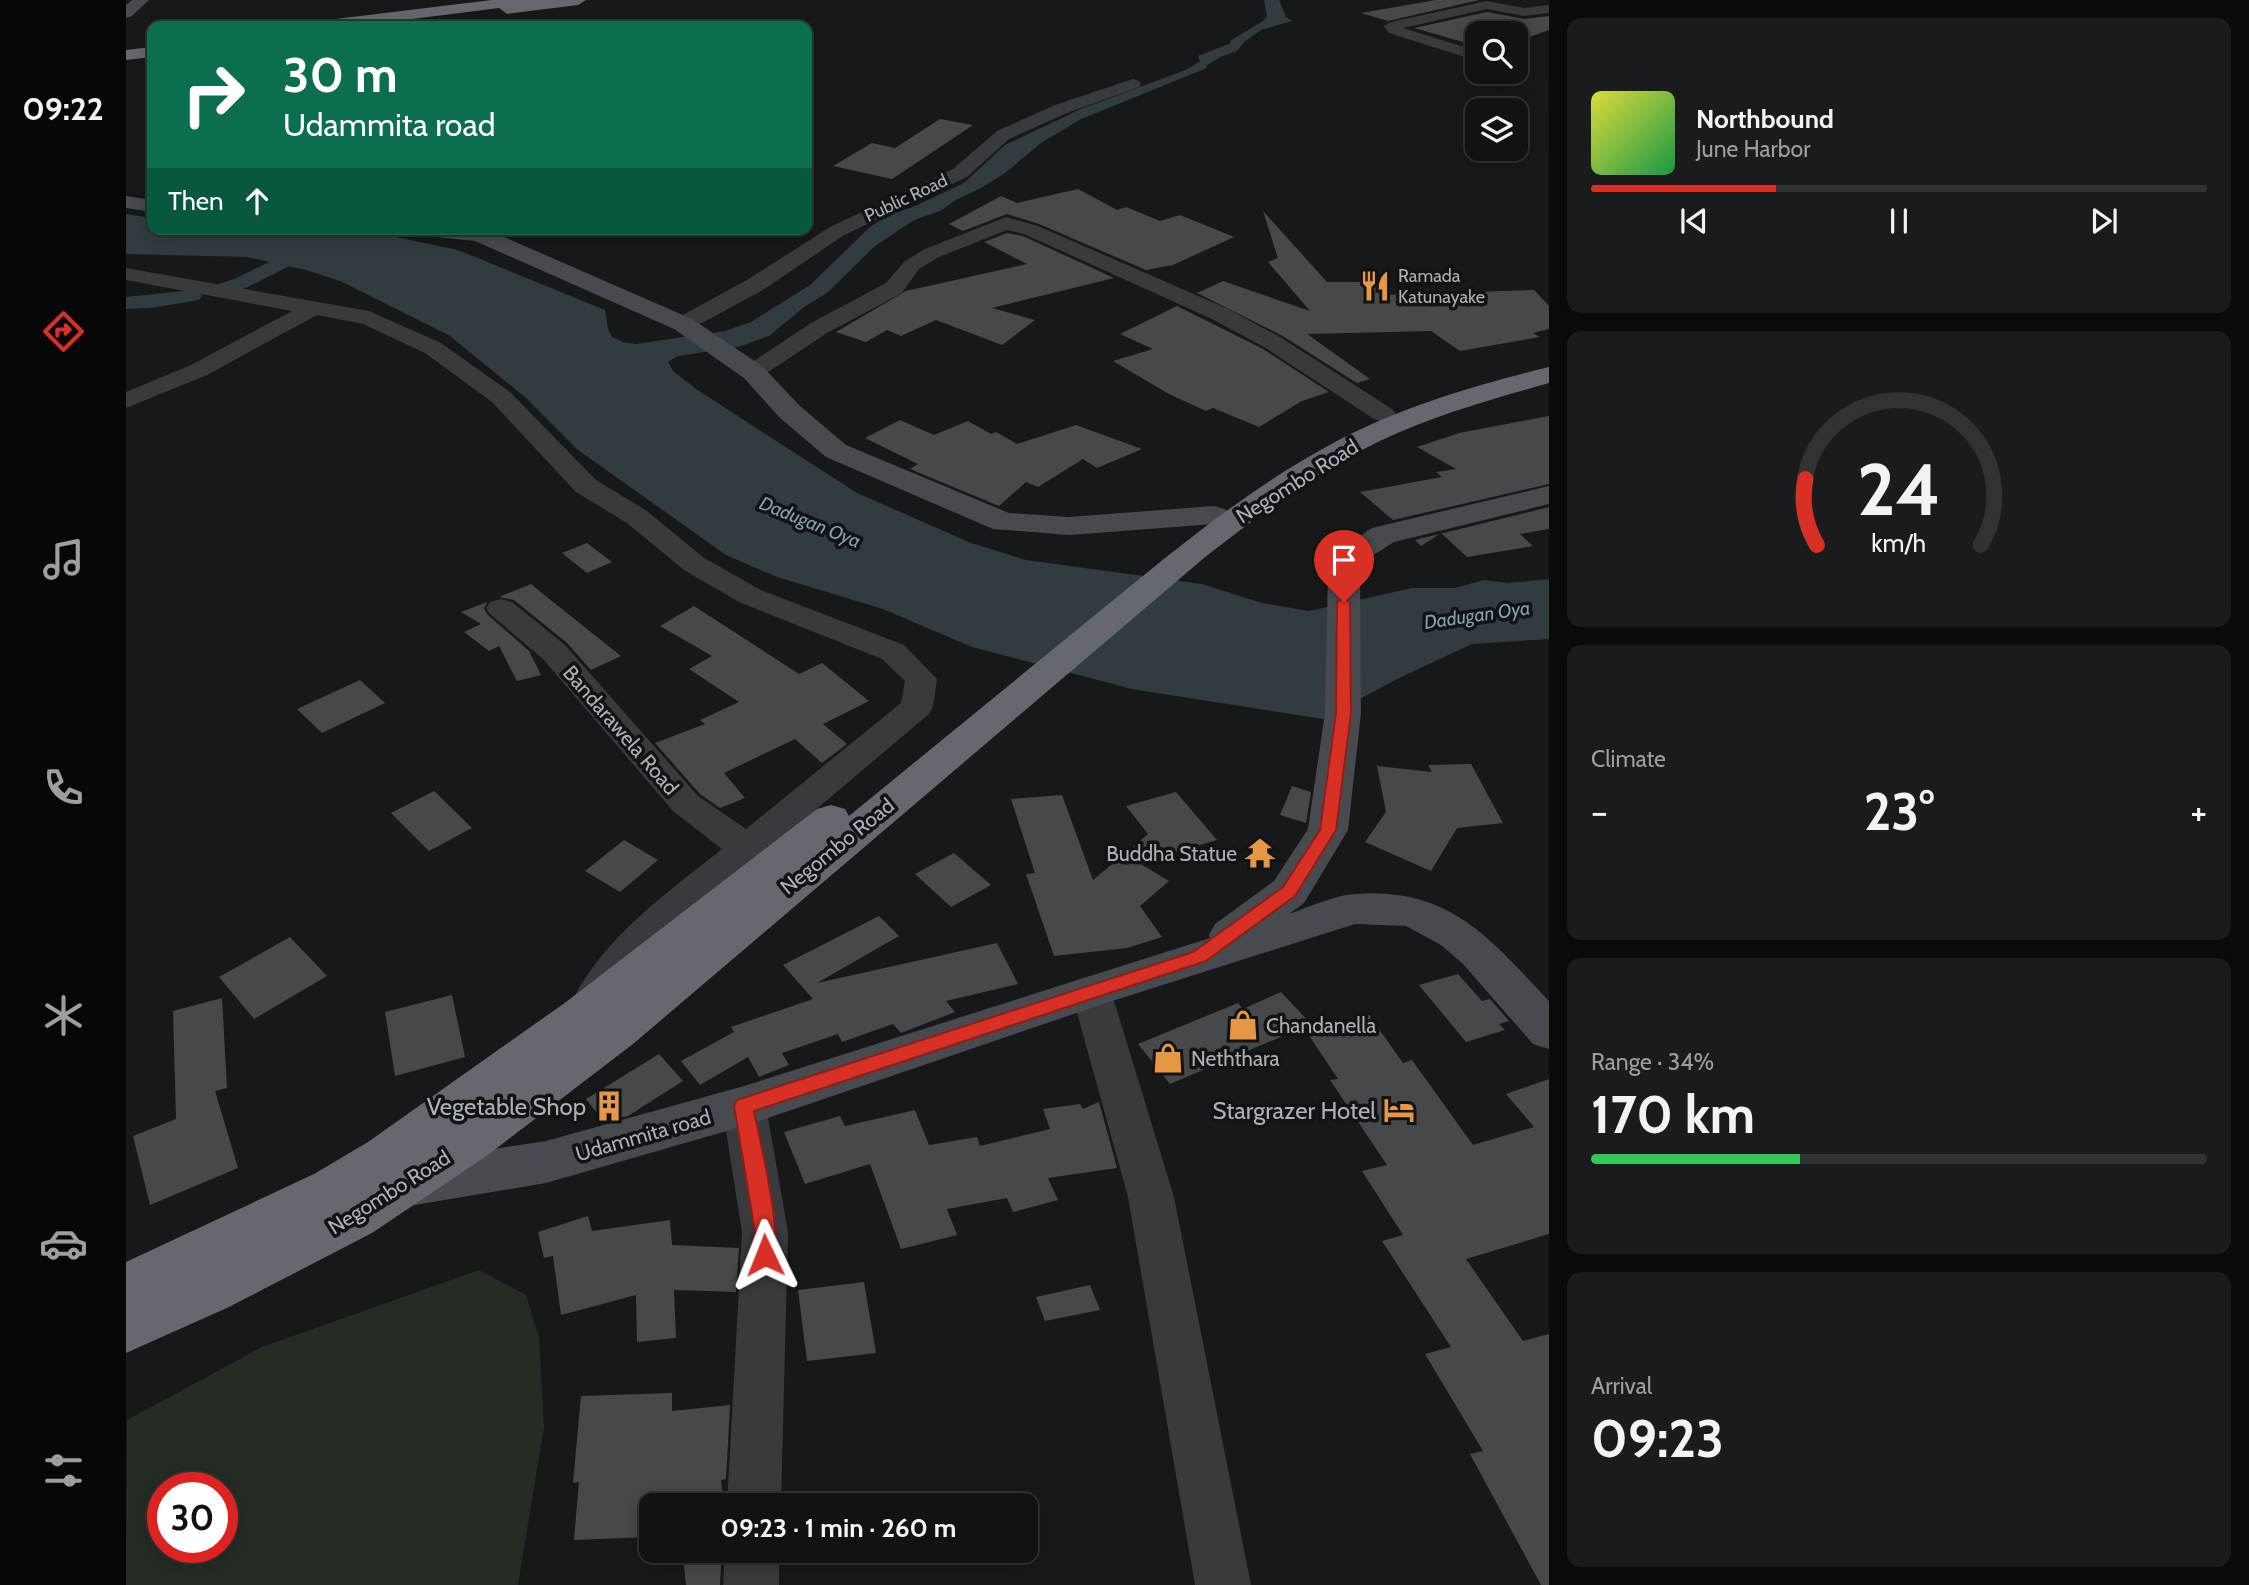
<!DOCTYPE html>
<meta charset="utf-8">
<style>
body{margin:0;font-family:Cabin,sans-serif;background:#1a1b1c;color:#f1f3f6;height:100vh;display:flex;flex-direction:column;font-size:26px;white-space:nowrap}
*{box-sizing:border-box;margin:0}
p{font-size:23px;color:#9c9ea0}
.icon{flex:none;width:38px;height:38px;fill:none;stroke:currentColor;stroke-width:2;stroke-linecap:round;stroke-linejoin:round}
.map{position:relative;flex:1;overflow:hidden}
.drawer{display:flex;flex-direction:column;gap:18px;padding:18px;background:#090a0a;width:700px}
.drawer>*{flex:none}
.banner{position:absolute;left:21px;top:21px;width:665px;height:214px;border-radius:14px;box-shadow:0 4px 18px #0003,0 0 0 2px #303233;background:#0b6e4f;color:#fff;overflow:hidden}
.fabs{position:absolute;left:1339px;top:21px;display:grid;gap:14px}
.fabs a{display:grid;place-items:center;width:63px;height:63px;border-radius:14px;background:#111213;box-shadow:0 4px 18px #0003,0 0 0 2px #303233;font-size:35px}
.speed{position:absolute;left:21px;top:1472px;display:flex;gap:14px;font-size:35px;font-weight:700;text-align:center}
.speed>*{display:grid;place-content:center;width:91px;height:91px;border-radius:50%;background:#111213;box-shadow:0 4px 18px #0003,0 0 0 2px #303233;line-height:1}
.speed .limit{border:10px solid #d22;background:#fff;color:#111}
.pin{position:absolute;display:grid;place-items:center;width:60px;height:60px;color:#fff;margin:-72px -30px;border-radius:50% 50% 50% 0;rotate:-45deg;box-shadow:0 0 7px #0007}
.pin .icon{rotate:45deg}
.me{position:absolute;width:77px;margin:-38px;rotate:358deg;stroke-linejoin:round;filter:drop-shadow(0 0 5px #0008)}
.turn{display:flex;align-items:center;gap:24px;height:147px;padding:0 21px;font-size:32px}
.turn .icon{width:91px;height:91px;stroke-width:2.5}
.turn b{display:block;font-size:49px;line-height:60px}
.then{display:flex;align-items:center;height:66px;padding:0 21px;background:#0003;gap:14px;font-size:26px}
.big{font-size:52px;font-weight:700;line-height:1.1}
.drawer .tile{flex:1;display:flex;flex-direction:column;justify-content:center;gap:10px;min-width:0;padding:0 24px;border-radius:14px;background:#1a1b1c}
.drawer .dial{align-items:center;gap:0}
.dial svg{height:182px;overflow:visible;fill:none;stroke:#303233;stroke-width:7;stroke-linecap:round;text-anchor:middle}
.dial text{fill:#f1f3f6;stroke:none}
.song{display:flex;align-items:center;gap:21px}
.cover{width:84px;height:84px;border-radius:10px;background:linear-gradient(135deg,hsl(60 70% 55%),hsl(140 70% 35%))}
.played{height:7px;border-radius:4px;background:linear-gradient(90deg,#d93025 30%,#303233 30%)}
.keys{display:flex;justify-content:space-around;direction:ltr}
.heat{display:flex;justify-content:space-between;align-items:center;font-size:38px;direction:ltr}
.charge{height:10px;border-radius:5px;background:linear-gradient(90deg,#34c759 34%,#303233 0)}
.trip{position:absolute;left:513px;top:1493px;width:399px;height:70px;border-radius:14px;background:#111213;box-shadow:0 4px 18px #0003,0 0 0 2px #303233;font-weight:700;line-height:70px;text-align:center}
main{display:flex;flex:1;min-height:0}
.tabs{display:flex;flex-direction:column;width:126px;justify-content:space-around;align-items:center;background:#070708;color:#9c9ea0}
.tabs .icon{width:49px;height:49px}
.tabs .current{color:#d93025}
.tabs b{font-size:32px;color:#f1f3f6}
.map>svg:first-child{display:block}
</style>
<main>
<nav class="tabs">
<b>09:22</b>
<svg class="icon current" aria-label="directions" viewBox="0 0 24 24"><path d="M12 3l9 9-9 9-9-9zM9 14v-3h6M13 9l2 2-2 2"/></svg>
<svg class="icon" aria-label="music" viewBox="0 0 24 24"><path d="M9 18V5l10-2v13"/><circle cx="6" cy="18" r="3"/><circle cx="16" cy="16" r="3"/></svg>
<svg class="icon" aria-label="phone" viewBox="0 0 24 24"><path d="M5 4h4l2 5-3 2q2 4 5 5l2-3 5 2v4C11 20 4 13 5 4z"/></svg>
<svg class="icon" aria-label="climate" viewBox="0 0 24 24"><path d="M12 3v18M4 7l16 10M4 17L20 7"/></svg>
<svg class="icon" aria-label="car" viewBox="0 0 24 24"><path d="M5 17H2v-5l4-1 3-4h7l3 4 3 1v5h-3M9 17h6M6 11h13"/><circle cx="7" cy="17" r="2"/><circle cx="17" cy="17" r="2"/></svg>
<svg class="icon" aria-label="filters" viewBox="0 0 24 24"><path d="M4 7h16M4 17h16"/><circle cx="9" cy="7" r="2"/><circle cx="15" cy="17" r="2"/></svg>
</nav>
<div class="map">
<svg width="1423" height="1585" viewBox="0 0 1423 1585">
<rect width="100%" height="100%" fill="#171819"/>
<!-- green -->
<path fill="#242c24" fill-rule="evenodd" d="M353 1270 400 1295 413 1337 418 1427 392 1585H0L1 1420 136 1347ZM37 1488H96V1547H37Z"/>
<!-- water -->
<polygon fill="#313c41" points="1138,0 1153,0 1160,17 1166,21 1135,30 1118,42 1111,51 1094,57 1080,66 1081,68 955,119 915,143 879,173 855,188 830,200 814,211 788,220 749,246 701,293 678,307 643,336 612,347 552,356 542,362 547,371 570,389 731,493 845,543 900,560 1076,584 1136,603 1183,611 1286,588 1329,588 1358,580 1381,583 1423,579 1423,639 1346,644 1271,679 1197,719 1006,689 846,647 757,609 651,577 600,555 452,450 400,398 324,336 214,281 180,270 121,257 0,254 0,214 26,218 26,229 213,229 260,235 332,250 479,310 482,329 486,337 497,342 510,344 599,331 625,322 684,285 743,228 761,215 787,207 838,183 879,145 955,109 1062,69 1074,61 1072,56 1105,43 1104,41 1137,21 1141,16"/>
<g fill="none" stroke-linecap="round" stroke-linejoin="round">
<!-- canal -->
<g fill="#313c41" fill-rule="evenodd">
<polygon points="191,239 198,241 200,245 198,249 122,287 94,296 84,290 87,286 108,279"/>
<polygon points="66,290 73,292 76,296 73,300 25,308 0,309 0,297"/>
</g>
</g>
<!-- building -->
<g fill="#47484c">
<polygon points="1310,0 1353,0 1262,21 1235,13"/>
<polygon points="1361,12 1398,19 1423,16 1423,30 1390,42 1390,33 1351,33 1351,46 1288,28"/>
<polygon points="814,119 847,125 766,179 707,166 746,143 769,148"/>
<polygon points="952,189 991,210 1000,207 1034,221 1054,215 1108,237 1047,265 1020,270 913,224 881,214 837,231 823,224 875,196 891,203"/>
<polygon points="1137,211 1201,282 1246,282 1257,295 1408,290 1423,306 1423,329 1407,333 1414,337 1334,351 1305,331 1181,334 1244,379 1231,383 1155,335 1071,293 1097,281 1184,311 1142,262 1152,258"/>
<polygon points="881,233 897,236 988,278 866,308 909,320 876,345 810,320 775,336 761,330 740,342 710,332 780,291 901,264 858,242"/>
<polygon points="1051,306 1137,349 1203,392 1176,401 1133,427 1087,408 1080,411 1043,394 987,361 1027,349 994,334"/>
<polygon points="1423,416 1423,484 1267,520 1234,492 1316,477 1310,472 1330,469 1291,447 1333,433"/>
<polygon points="774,420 808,435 842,421 865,434 870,432 891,444 950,425 1016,449 971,468 957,459 912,487 900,482 873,506 784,469 792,464 739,438"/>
<polygon points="1423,507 1423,529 1394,534 1407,546 1341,557 1315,533 1295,546 1289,540"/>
<polygon points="461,543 486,562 461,573 436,553"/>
<polygon points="405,584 422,598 495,656 465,670 441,643 388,600 373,597"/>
<polygon points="361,602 358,609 362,615 403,651 415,675 391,681 373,646 363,651 338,632 355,624 335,612"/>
<polygon points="568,606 673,674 696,663 743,701 697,724 721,744 696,763 669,739 598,773 619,798 594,808 574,794 529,743 579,724 574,720 613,702 563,669 586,656 534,626"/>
<polygon points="234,680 259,703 196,733 171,709"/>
<polygon points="1345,764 1377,823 1331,828 1305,871 1239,842 1260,812 1251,766 1306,772 1302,765"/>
<polygon points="1166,786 1185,792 1180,823 1154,815"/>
<polygon points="308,791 346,828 303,851 265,813"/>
<polygon points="1050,792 1091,840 1013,863 1043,881 1014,906 1036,937 1001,948 928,956 900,874 909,873 885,799 936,795 967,880 1022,834 1000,806"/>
<polygon points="498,840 532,860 494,892 459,871"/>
<polygon points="828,853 865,885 825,907 789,874"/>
<polygon points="753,916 773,936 691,983 871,943 892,984 820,1001 829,1012 775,1033 767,1024 716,1042 712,1034 656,1053 663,1065 633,1077 622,1057 574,1085 555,1061 608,1032 605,1027 687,999 657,965"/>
<polygon points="164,937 201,976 128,1019 93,977"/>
<polygon points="1332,974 1356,1001 1364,999 1383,1021 1373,1024 1379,1030 1340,1042 1293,985"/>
<polygon points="1155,992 1185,1024 1044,1084 1012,1044 1112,1003 1117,1009"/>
<polygon points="326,995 339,1057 269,1076 259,1012"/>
<polygon points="96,998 101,1088 89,1091 112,1168 24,1205 7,1136 50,1119 47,1011"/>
<polygon points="1243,1015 1277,1063 1286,1060 1347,1145 1408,1127 1380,1094 1423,1079 1423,1234 1340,1259 1397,1341 1423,1334 1423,1585 1415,1585 1344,1454 1357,1451 1299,1354 1325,1347 1256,1241 1277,1235 1236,1171 1261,1165 1204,1080 1212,1079 1180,1031"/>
<polygon points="533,1054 557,1081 502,1116 478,1122 460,1099"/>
<polygon points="973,1102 991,1168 922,1178 932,1200 887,1212 881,1198 821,1209 831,1235 775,1249 744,1164 679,1184 658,1132 714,1116 719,1126 789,1110 803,1145 851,1137 854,1146 924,1129 917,1109 954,1104 957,1109"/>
<polygon points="462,1216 466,1231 544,1220 546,1245 613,1248 610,1292 548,1290 550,1338 511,1342 510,1295 435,1315 427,1256 418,1258 412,1232"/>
<polygon points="738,1282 750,1353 681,1361 672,1290"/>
<polygon points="964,1285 974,1310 919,1321 910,1297"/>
<polygon points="546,1393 546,1411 604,1405 600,1479 595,1480 598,1505 525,1505 525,1537 448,1540 453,1482 447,1483 455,1396"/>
<polygon points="550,1550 596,1550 594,1585 560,1585 557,1555 551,1556"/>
</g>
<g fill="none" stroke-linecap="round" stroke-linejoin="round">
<!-- street -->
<g fill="#393a3e" fill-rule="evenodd">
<polygon points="1361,1 1398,8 1423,5 1423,13 1398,16 1361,9 1277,28 1351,51 1351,57 1345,59 1263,33 1258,26 1265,22"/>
<polygon points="1007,79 1013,81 1015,84 1013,87 941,113 883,139 841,177 718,235 637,290 565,329 549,329 546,324 549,319 621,280 704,227 827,169 871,131 929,105"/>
<polygon points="880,217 912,226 1102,309 1154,337 1266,409 1270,414 1266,419 1257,422 1248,419 1138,347 1086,319 898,234 881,230 813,257 793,269 776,293 701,333 635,377 627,379 619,377 615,372 619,367 685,323 760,283 779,261 799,249"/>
<path d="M0 268 243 311 315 343 384 392 470 480 521 511 578 558 635 590 778 645 811 679 807 707 803 714 526 948 482 1008 468 1013 454 1008 448 997C482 934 541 893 596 849L548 812 417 659 364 614 360 608 364 602 375 599 386 602 439 645 572 796 620 829 775 703 779 681 756 659 613 602 558 570 501 523 450 492 366 402 299 353 237 324 191 315 81 375 0 408V392L65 365 166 311 0 280Z"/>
<polygon points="965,976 979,980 985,991 1048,1197 1125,1585 1069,1585 1002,1197 945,991 951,980"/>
<polygon points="618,1088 633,1093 640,1106 662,1232 655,1505 601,1505 616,1232 596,1106 603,1093"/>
<polygon points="599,1550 653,1550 653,1585 597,1585"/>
</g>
<!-- secondary -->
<g fill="#474a4e" fill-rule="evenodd">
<polygon points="6,0 23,0 6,16 0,18 0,5"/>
<polygon points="0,196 26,200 26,212 0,208"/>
<polygon points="290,229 362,230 566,319 636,366 674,406 720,445 883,513 943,517 1088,506 1099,509 1103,515 1099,521 1088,524 943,535 867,529 700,457 654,418 618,378 548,329 349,241 301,236 293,234"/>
<path d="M1423 486V504L1268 542 1240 560 1234 574 1235 713 1222 830 1178 903 1163 914C1184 907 1208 895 1230 894 1324 887 1364 939 1423 1001V1049L1407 1044 1337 964 1315 945 1280 926 1229 924 980 1003 618 1126 420 1183 277 1207 259 1200 252 1185 259 1170 277 1163 420 1141 618 1086 1084 938 1083 935 1089 924 1148 881 1182 829 1199 713 1202 574 1216 548 1246 528Z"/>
</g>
<!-- highway -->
<g fill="#65696f" fill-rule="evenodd">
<polygon points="366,0 460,0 452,5 381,14 373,8 231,26 185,26 193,21"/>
<polygon points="26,47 26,57 0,60 0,50"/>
<path d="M1423 367V383C1367 399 1309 415 1256 440 1192 471 1134 514 1078 558L507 1044 359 1157 246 1233 103 1307 0 1353V1262L188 1174 242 1142 440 1002 691 809 705 805 719 809 723 816C805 749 887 682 969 615 1045 553 1121 489 1209 442 1275 407 1350 385 1423 367Z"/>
</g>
</g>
<!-- route -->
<path fill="#d93025" stroke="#8d1f18" stroke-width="2" d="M1218 598 1224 602 1225 713 1210 830 1169 896 1080 961 628 1111C634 1143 658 1235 646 1262L639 1265 631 1262 628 1255 629 1232 608 1106 611 1100 1067 952 1157 887 1194 830 1210 713 1211 602Z"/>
<!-- icons -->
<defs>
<g id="restaurant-bare" transform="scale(2.415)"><path d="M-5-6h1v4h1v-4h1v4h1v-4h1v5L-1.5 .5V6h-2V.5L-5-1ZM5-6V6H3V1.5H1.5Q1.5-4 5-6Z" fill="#e59744" stroke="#121314" stroke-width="2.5" paint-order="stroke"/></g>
<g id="temple-bare" transform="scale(2.415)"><path d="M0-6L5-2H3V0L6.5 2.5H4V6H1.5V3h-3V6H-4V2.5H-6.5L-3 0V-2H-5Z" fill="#e59744" stroke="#121314" stroke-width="2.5" paint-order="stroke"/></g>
<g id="shop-bare" transform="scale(2.415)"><path d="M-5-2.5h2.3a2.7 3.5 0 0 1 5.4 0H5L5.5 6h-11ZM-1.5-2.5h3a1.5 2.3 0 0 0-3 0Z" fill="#e59744" stroke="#121314" stroke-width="2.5" paint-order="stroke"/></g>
<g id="building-bare" transform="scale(2.415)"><path d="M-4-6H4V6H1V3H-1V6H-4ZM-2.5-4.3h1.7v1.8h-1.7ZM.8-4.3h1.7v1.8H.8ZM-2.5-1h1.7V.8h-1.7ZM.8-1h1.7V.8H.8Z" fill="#e59744" stroke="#121314" stroke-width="2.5" paint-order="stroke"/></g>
<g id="hotel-bare" transform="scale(2.415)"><path d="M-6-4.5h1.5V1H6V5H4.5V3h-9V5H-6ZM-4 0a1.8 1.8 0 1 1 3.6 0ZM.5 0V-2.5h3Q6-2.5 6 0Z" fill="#e59744" stroke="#121314" stroke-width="2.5" paint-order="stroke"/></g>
</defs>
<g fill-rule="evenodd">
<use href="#restaurant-bare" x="1249" y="286"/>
<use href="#temple-bare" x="1134" y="853"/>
<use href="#shop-bare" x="1117" y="1025"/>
<use href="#shop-bare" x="1042" y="1058"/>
<use href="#building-bare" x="483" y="1106"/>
<use href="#hotel-bare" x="1273" y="1110"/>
</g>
<g text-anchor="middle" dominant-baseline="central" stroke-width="7" stroke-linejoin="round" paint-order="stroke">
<!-- far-street labels -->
<g font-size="18" fill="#abb1b8" stroke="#121314">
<text transform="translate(780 198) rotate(-25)">Public Road</text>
</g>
<!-- far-poi labels -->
<g font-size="18" fill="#abb1b8" stroke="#121314" text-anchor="start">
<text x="1272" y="276">Ramada<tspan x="1272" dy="21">Katunayake</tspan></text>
</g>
<!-- far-water labels -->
<g font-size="19" font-style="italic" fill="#84a2b0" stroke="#121314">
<text transform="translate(684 522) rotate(22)">Dadugan Oya</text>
<text transform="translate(1351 615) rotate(-8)">Dadugan Oya</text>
</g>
<!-- street labels -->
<g font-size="21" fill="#abb1b8" stroke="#121314">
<text transform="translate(1171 481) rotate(-32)">Negombo Road</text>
<text transform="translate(495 730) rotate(49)">Bandarawela Road</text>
<text transform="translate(711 846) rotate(-39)">Negombo Road</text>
<text transform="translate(517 1135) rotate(-16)">Udammita road</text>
<text transform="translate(263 1192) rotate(-32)">Negombo Road</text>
</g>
<!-- poi labels -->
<g font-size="21" fill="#abb1b8" stroke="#121314" text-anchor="start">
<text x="1111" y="853" text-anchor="end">Buddha Statue</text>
<text x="1140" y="1025">Chandanella</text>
<text x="1065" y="1058">Neththara</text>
</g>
<!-- near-poi labels -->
<g font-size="24" fill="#abb1b8" stroke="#121314" text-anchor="end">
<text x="460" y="1106">Vegetable Shop</text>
<text x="1250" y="1110">Stargrazer Hotel</text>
</g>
</g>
</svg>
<div class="fabs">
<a><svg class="icon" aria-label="search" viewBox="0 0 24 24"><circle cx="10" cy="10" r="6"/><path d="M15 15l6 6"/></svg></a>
<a><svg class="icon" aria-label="layers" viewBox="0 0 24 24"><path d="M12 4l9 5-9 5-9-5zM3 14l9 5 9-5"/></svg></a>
</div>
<div class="speed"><div class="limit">30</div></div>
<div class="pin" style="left:1218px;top:602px;background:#d93025"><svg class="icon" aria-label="arrive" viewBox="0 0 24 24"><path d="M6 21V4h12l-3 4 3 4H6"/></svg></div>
<svg class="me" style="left:639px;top:1255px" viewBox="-20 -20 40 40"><path d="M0-17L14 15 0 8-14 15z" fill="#d93025" stroke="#fff" stroke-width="4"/></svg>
<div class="trip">09:23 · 1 min · 260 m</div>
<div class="banner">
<div class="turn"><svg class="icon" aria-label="right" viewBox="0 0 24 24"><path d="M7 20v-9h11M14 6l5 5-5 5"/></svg><div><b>30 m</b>Udammita road</div></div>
<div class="then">Then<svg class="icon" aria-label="ahead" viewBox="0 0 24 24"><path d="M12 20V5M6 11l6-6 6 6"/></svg></div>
</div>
</div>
<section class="drawer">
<div class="tile">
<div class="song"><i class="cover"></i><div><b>Northbound</b><p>June Harbor</p></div></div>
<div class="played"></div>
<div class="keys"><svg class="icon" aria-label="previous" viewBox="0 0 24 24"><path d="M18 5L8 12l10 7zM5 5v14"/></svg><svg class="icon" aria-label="pause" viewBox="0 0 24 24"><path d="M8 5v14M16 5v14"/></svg><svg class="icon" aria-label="next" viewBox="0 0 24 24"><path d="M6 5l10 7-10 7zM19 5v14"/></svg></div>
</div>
<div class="tile dial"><svg viewBox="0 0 100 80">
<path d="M14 69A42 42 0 1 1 86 69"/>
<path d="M14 69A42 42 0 0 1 9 40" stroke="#d93025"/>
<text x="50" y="56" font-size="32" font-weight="700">24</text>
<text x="50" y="72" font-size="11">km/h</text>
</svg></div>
<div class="tile"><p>Climate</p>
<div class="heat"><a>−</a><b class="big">23°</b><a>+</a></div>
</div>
<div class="tile"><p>Range · 34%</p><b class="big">170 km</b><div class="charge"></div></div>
<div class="tile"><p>Arrival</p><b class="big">09:23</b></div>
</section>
</main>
